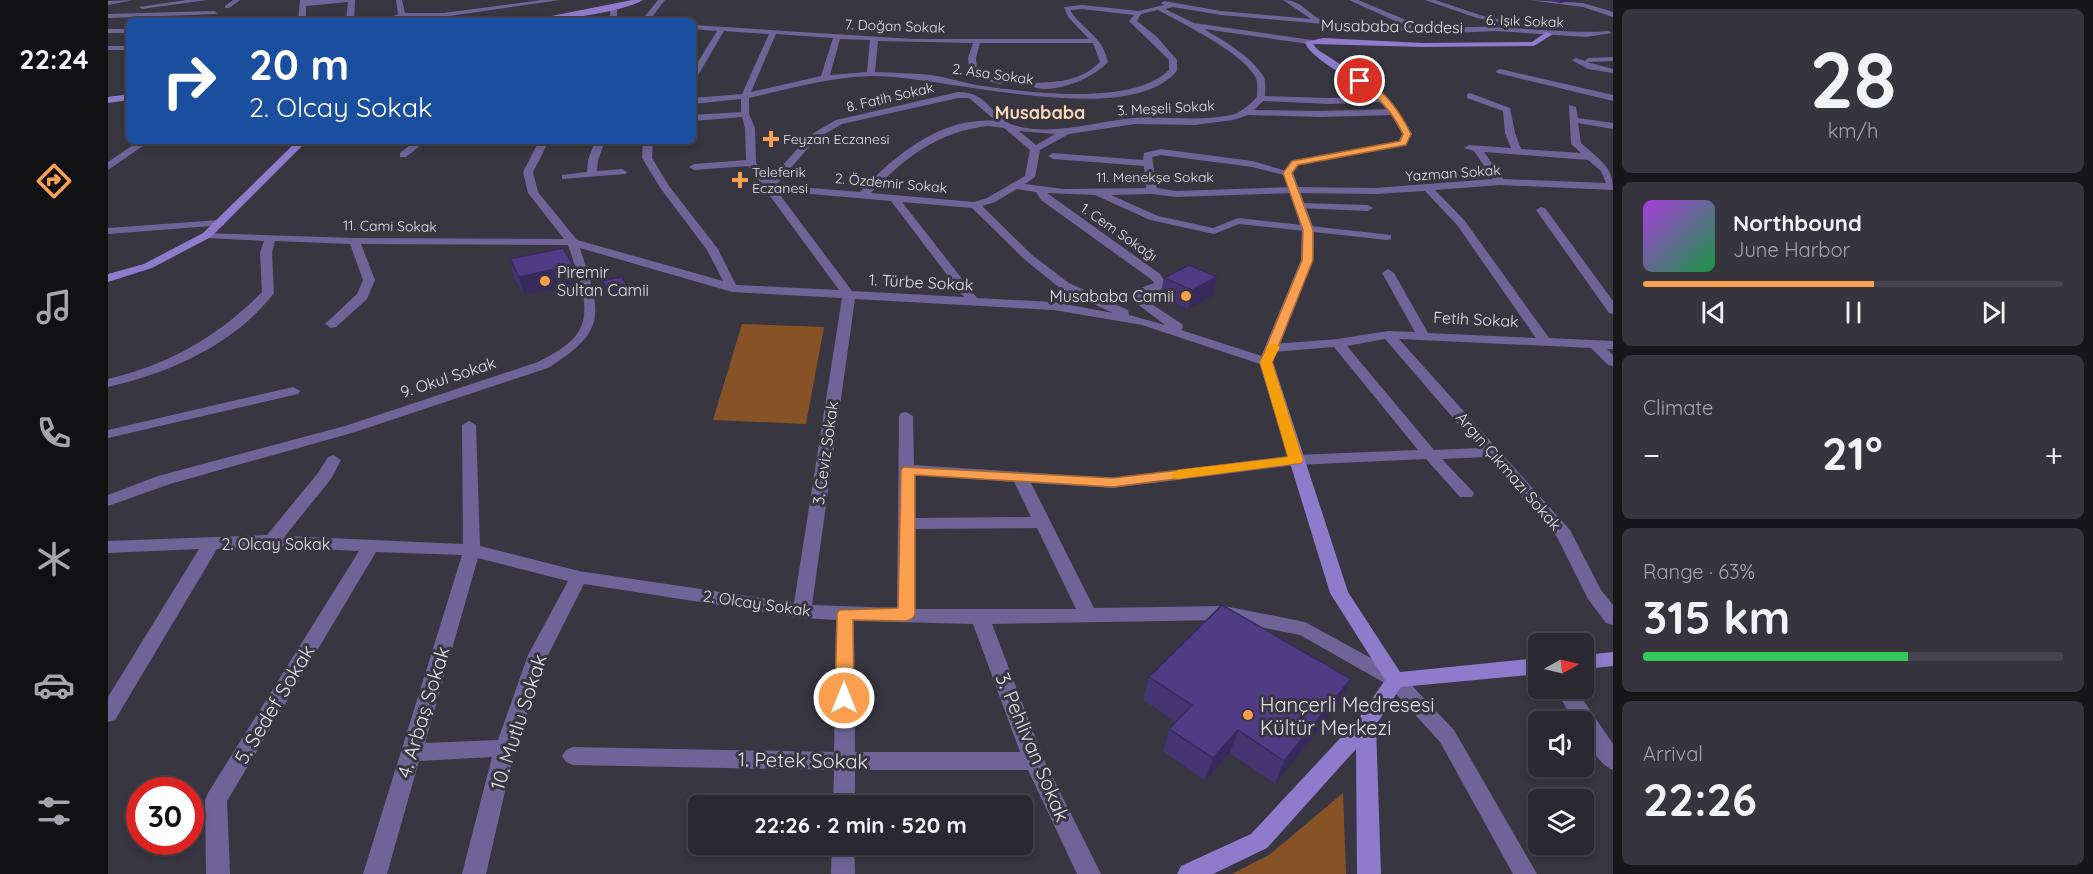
<!DOCTYPE html>
<meta charset="utf-8">
<style>
body{margin:0;font-family:Quicksand,sans-serif;background:#36343c;color:#f1f3f6;height:100vh;display:flex;flex-direction:column;font-size:22px;white-space:nowrap}
*{box-sizing:border-box;margin:0}
p{font-size:20px;color:#a5a6ab}
.icon{flex:none;width:33px;height:33px;fill:none;stroke:currentColor;stroke-width:2;stroke-linecap:round;stroke-linejoin:round}
.map{position:relative;flex:1;overflow:hidden}
.side{display:flex;flex-direction:column;gap:9px;padding:9px;background:#17161a;width:480px}
.side>*{flex:none}
.top-card{position:absolute;left:18px;top:18px;width:570px;height:126px;border-radius:9px;box-shadow:0 3px 9px #0003,0 0 0 2px #46444c;background:#1a4fa0;color:#fff;overflow:hidden}
.needle{width:39px;rotate:82deg}
.controls{position:absolute;left:1420px;top:633px;display:grid;gap:12px}
.controls a{display:grid;place-items:center;width:66px;height:66px;border-radius:9px;background:#2a2830;box-shadow:0 3px 9px #0003,0 0 0 2px #46444c;font-size:30px}
.speed{position:absolute;left:18px;top:777px;display:flex;gap:12px;font-size:30px;font-weight:700;text-align:center}
.speed>*{display:grid;place-content:center;width:78px;height:78px;border-radius:50%;background:#2a2830;box-shadow:0 3px 9px #0003,0 0 0 2px #46444c;line-height:1}
.speed .limit{border:9px solid #d22;background:#fff;color:#111}
.pin{position:absolute;display:grid;place-items:center;width:51px;height:51px;color:#fff;margin:-26px;border:3px solid #fff;border-radius:50%;box-shadow:0 2px 6px #0007}
.me{position:absolute;width:66px;margin:-33px;rotate:0deg;stroke-linejoin:round;filter:drop-shadow(0 0 4px #0008)}
.turn{display:flex;align-items:center;gap:21px;height:126px;padding:0 24px;font-size:27px}
.turn .icon{width:78px;height:78px;stroke-width:2.5}
.turn b{display:block;font-size:42px;line-height:51px}
.big{font-size:45px;font-weight:700;line-height:1.1}
.side .card{flex:1;display:flex;flex-direction:column;justify-content:center;gap:9px;min-width:0;padding:0 21px;border-radius:9px;background:#36343c}
.side .dial{align-items:center;gap:0}
.dial b{font-size:78px;line-height:1}
.song{display:flex;align-items:center;gap:18px}
.cover{width:72px;height:72px;border-radius:9px;background:linear-gradient(135deg,hsl(280 70% 55%),hsl(140 70% 35%))}
.played{height:6px;border-radius:3px;background:linear-gradient(90deg,#fa9f4f 55%,#46444c 55%)}
.keys{display:flex;justify-content:space-around;direction:ltr}
.heat{display:flex;justify-content:space-between;align-items:center;font-size:33px;direction:ltr}
.charge{height:9px;border-radius:4px;background:linear-gradient(90deg,#34c759 63%,#46444c 0)}
.trip{position:absolute;left:580px;top:795px;width:345px;height:60px;border-radius:9px;background:#2a2830;box-shadow:0 3px 9px #0003,0 0 0 2px #46444c;font-weight:700;line-height:60px;text-align:center}
main{display:flex;flex:1;min-height:0}
.tabs{display:flex;flex-direction:column;width:108px;justify-content:space-around;align-items:center;background:#111013;color:#a5a6ab}
.tabs .icon{width:42px;height:42px}
.tabs .active{color:#fa9f4f}
.tabs b{font-size:27px;color:#f1f3f6}
.map>svg:first-child{display:block}
</style>
<main>
<nav class="tabs">
<b>22:24</b>
<svg class="icon active" aria-label="directions" viewBox="0 0 24 24"><path d="M12 3l9 9-9 9-9-9zM9 14v-3h6M13 9l2 2-2 2"/></svg>
<svg class="icon" aria-label="music" viewBox="0 0 24 24"><path d="M9 18V5l10-2v13"/><circle cx="6" cy="18" r="3"/><circle cx="16" cy="16" r="3"/></svg>
<svg class="icon" aria-label="phone" viewBox="0 0 24 24"><path d="M5 4h4l2 5-3 2q2 4 5 5l2-3 5 2v4C11 20 4 13 5 4z"/></svg>
<svg class="icon" aria-label="climate" viewBox="0 0 24 24"><path d="M12 3v18M4 7l16 10M4 17L20 7"/></svg>
<svg class="icon" aria-label="car" viewBox="0 0 24 24"><path d="M5 17H2v-5l4-1 3-4h7l3 4 3 1v5h-3M9 17h6M6 11h13"/><circle cx="7" cy="17" r="2"/><circle cx="17" cy="17" r="2"/></svg>
<svg class="icon" aria-label="filters" viewBox="0 0 24 24"><path d="M4 7h16M4 17h16"/><circle cx="9" cy="7" r="2"/><circle cx="15" cy="17" r="2"/></svg>
</nav>
<div class="map">
<svg width="1505" height="874" viewBox="0 0 1505 874">
<rect width="100%" height="100%" fill="#383640"/>
<!-- green -->
<g fill="#875326">
<polygon points="634,324 716,327 698,424 605,420"/>
<polygon points="1235,793 1238,874 1124,874 1161,855"/>
</g>
<g fill="none" stroke-linecap="round" stroke-linejoin="round">
<!-- street -->
<g fill="#6f6497" fill-rule="evenodd">
<polygon points="25,0 0,5 0,1"/>
<polygon points="78,0 99,0 34,9 31,7"/>
<polygon points="125,0 132,0 121,8 117,8 117,6"/>
<polygon points="192,0 247,0 246,21 238,21 240,2 198,6 198,21 190,21"/>
<polygon points="288,0 294,0 297,13 335,13 434,0 452,0 335,17 295,17 284,21 273,21 290,14"/>
<polygon points="550,0 557,0 541,21 533,21"/>
<path d="M1175 0C1196 0 1201 17 1216 20 1242 25 1270 25 1296 27V25L1241 0H1250L1303 22V28C1332 30 1359 26 1387 27 1425 28 1462 34 1500 31L1504 33 1478 37 1387 31 1329 34 1113 15 1065 7 1057 9 1086 23 1204 40 1205 42 1201 44 1096 29C1116 41 1143 56 1156 77 1158 82 1157 90 1157 96L1222 98 1277 96 1281 99 1277 102 1222 104 1155 101 1146 110 1212 111 1286 109 1290 112 1286 115 1212 117 1140 115 1125 120 1087 125 1027 124 961 134 932 150 927 177 917 184 955 189 1038 188 1036 166 945 159 940 156 945 153 1035 160 1036 153 1053 149 1144 161 1185 173 1180 176 1144 167 1053 155 1044 157 1049 188 1068 191 1187 187 1268 188 1385 179 1366 151 1356 148 1361 145 1403 148 1397 133 1395 111 1359 98V94L1362 93 1402 108 1407 133 1413 149 1473 153 1463 144 1461 105 1468 107 1470 118 1505 123V129L1470 123 1473 143C1490 159 1505 165 1505 190L1392 185 1327 190 1357 221 1441 338 1505 341V349H1499L1505 355V366L1500 365 1483 348 1291 339 1462 530 1493 590 1505 605V625L1498 623 1480 599 1449 537 1379 457 1334 459 1366 493 1364 497H1352L1318 459 1188 465 1005 488 923 483 986 608 1116 606 1197 622 1294 675 1346 730 1429 874H1405L1332 742 1280 685 1192 635 1116 620 884 624 936 760 993 874H969L920 770H747V806H725L726 770 465 765 458 762 454 756 458 750 465 747 726 752 728 620 694 618 476 584 440 655 407 748 378 874H354L384 757 311 761 279 874H255L354 555 268 552 119 801 122 874H98L97 800 100 793 251 551 164 547 109 549 7 720 0 722V697L91 549 0 553V541L159 535 210 473 220 457 225 455 233 460 223 479 177 536 355 544 354 425 361 421 368 425 372 546 471 571 686 603 734 298 624 292 472 248C492 311 502 330 440 368L247 432 62 484 0 506V495L50 476 237 426 430 362C444 354 462 346 471 331 485 306 468 270 460 245L253 244 267 280 259 299 228 327 223 328 217 324 249 294 255 280 242 244 167 241 164 253 166 293C126 345 62 373 0 387V379C60 365 111 336 154 292L152 253 156 241 99 238 93 235 95 233 246 238 456 239 420 193 415 172 431 141H441L425 172 430 192 469 240 615 281 599 250 553 189 534 158 535 141H545L544 158 561 186 610 249 628 285 731 290 640 166 586 170 581 167 586 164 638 160 637 128 634 117 585 121V115L633 112V99L585 104V98L634 94 661 34 616 31 589 77 585 79V70L609 31 585 29V25L805 39H981L960 17 956 7 974 5 1031 11 1056 5 1053 3 1056 1 1113 11 1203 19ZM974 9 1026 15 1021 21 1061 60V70C1024 107 916 92 868 85 853 82 838 77 823 75 804 73 786 73 767 72L770 41 865 43 860 58 861 71 868 78 892 84 896 82 895 80 874 74 869 70 868 58 872 43H985L992 62C973 81 951 82 925 83L921 85C941 97 985 79 1000 62 994 35 976 32 962 10ZM1050 10C1074 23 1137 54 1148 78 1150 83 1149 92 1149 97 1140 106 1134 112 1123 115 1090 122 1059 116 1026 118 990 121 938 138 903 124 881 114 880 92 850 92L728 120 702 135 661 180 648 163 647 128 641 114V98C681 89 721 77 763 76 834 75 1018 131 1069 71V60L1049 37 1029 21 1033 14ZM668 34 725 38 713 76 643 92ZM732 39 762 40 759 72 722 75ZM850 98H861L888 121C834 116 787 155 752 192L668 185 708 139 734 124ZM880 126 896 128 922 150 917 176 879 198 866 202 763 193C796 158 831 131 880 126ZM911 131 947 134 928 145ZM1376 152 1480 160 1493 171 1498 183 1395 179ZM909 189 928 192 933 200 1044 280 1046 283 1027 290 1024 300 1057 325 1021 315 1020 310 961 283 924 255 874 206 887 202ZM669 191 783 201 856 297 744 291ZM1317 191 1349 225 1428 338 1320 333 1286 273 1280 269 1274 273 1307 332 1280 331 1230 339 1165 344 1158 348 1165 352 1226 347 1310 450 1188 455 1005 478 806 465 805 416 798 412 793 413 791 416 789 608 704 605 747 299 946 310 1034 325 1158 366 1165 362 1163 359 1073 330 1075 327 1074 324 1036 299 1037 295 1050 292 1059 284 1052 274 939 193 987 195 1042 220 1106 234 1131 224 1279 240 1283 239V235L1130 218 1105 228 1050 216 1003 195 1044 194 1068 197 1187 193 1268 194ZM794 202 864 208 916 259 953 289 1005 313 946 302 869 298ZM1277 339 1371 448 1326 450 1239 346ZM806 475 906 482 923 517 806 518ZM929 528 968 609H807L806 529ZM370 558 460 581 420 655 390 740 317 743ZM746 621 865 624 912 752H747Z"/>
<polygon points="1317,0 1327,0 1372,15 1408,23 1404,25 1369,18"/>
<polygon points="1420,0 1475,3 1505,12 1505,17 1475,7"/>
<polygon points="506,5 509,7 509,21 501,21 503,7"/>
<polygon points="107,11 109,14 0,18 0,14"/>
<rect x="0" y="29" width="21" height="4"/>
<rect x="0" y="46" width="21" height="4"/>
<polygon points="1505,57 1505,61 1479,62 1505,69 1505,73 1480,69 1464,60 1468,58 1477,61 1480,58"/>
<polygon points="1392,69 1505,95 1505,101 1389,73 1388,71"/>
<polygon points="31,141 42,141 0,170 0,162"/>
<polygon points="307,141 318,141 298,157 292,157 292,153"/>
<polygon points="487,141 497,141 490,160 489,171 514,169 519,172 518,174 454,179 454,175 479,172 480,160"/>
<polygon points="1193,203 1260,205 1265,208 1260,211 1189,208 1189,204"/>
<polygon points="1433,207 1437,208 1505,301 1505,314 1501,313 1428,210"/>
<polygon points="112,220 116,221 116,225 0,234 0,228"/>
<polygon points="185,387 192,391 190,394 0,438 0,430"/>
<path d="M1446 688H1467L1505 744V770C1489 764 1476 738 1476 722H1467Z"/>
<polygon points="724,844 746,844 747,874 723,874"/>
</g>
<!-- secondary -->
<g fill="#8e7bcb" fill-rule="evenodd">
<path d="M524 0H535C513 13 446 21 418 21Z"/>
<path d="M1438 32 1445 34 1426 46 1315 47 1205 44 1210 50C1249 75 1280 92 1304 134L1298 145 1190 165 1185 173 1206 230 1205 260 1165 362 1240 592 1292 672 1431 658V674L1293 687 1268 725 1273 874H1249L1248 749 1159 848 1105 874H1069L1073 866 1143 834 1251 718 1277 680 1222 593 1151 362 1193 260 1194 230 1175 173 1184 161 1291 141 1294 134C1287 120 1279 107 1267 96 1252 83 1200 58 1197 42L1215 38 1315 43 1424 42Z"/>
<polygon points="21,94 21,100 0,103 0,97"/>
<polygon points="189,141 199,141 103,237 44,268 0,282 0,274 36,264 95,233"/>
<polygon points="1505,652 1505,666 1476,669 1476,655"/>
</g>
</g>
<!-- wall -->
<g fill="#453472">
<polygon points="1440,0 1470,0 1451,3"/>
<polygon points="402,259 465,265 468,284 416,295 406,278"/>
<polygon points="1109,277 1105,296 1080,309 1052,297 1056,278"/>
<polygon points="1041,677 1233,702 1167,784 1122,753 1097,781 1055,751 1061,729 1068,722 1035,700"/>
</g>
<!-- shaded-wall -->
<g fill="#382a5c">
<polygon points="1452,0 1470,0 1451,3"/>
<polygon points="465,265 468,284 416,295 411,277"/>
<polygon points="1109,277 1105,296 1080,309 1084,290"/>
<polygon points="519,285 520,290 500,294 499,289"/>
<polygon points="1243,679 1233,702 1167,784 1176,761"/>
<polygon points="1130,730 1122,753 1097,781 1105,758"/>
</g>
<!-- building -->
<g fill="#503c84" stroke="#382a5c" stroke-width="1.5">
<polygon points="455,248 465,265 411,277 402,259"/>
<polygon points="1081,265 1109,277 1084,290 1056,278"/>
<polygon points="514,277 519,285 499,289 494,281"/>
<polygon points="1114,605 1243,679 1176,761 1130,730 1105,758 1061,729 1084,705 1041,677"/>
</g>
<!-- route -->
<path fill="#fa9f4f" stroke="#a26733" stroke-width="1.5" d="M1250 80C1271 79 1295 117 1303 134L1298 145 1190 165 1184 173 1205 230V260L1164 362 1195 460 1193 463 1005 487 807 475V615L804 619 798 621 745 620 746 698 743 704 736 706 730 704 727 698 729 614 731 610 790 608 793 470 795 467 1005 478 1180 457 1152 362 1194 260 1195 230 1175 173 1184 161 1292 141 1295 134C1283 110 1271 98 1250 83Z"/>
<!-- slow -->
<polygon fill="#f59e0b" points="1166,343 1172,347 1164,362 1195,460 1193,463 1070,479 1065,478 1063,475 1070,470 1180,457 1152,362 1162,344"/>
<!-- markers -->
<g fill="#fa9f4f" stroke="#383640" stroke-width="2">
<path d="M660 130h6v6h6v6h-6v6h-6v-6h-6v-6h6z"/>
<path d="M629 171h6v6h6v6h-6v6h-6v-6h-6v-6h6z"/>
<circle cx="437" cy="281" r="6"/>
<circle cx="1078" cy="296" r="6"/>
<circle cx="1140" cy="715" r="6"/>
</g>
<g text-anchor="middle" dominant-baseline="central" stroke-width="6" stroke-linejoin="round" paint-order="stroke">
<!-- far-street labels -->
<g font-size="14" fill="#e1e0e7" stroke="#383640">
<text transform="translate(1417 21) rotate(2)">6. Işık Sokak</text>
<text transform="translate(787 26) rotate(2)">7. Doğan Sokak</text>
<text transform="translate(885 74) rotate(8)">2. Asa Sokak</text>
<text transform="translate(782 97) rotate(-13)">8. Fatih Sokak</text>
<text transform="translate(1058 108) rotate(-3)">3. Meşeli Sokak</text>
<text transform="translate(1345 173) rotate(-4)">Yazman Sokak</text>
<text x="1047" y="177">11. Menekşe Sokak</text>
<text transform="translate(783 183) rotate(5)">2. Özdemir Sokak</text>
<text transform="translate(282 226) rotate(1)">11. Cami Sokak</text>
<text transform="translate(1011 232) rotate(35)">1. Cem Sokağı</text>
</g>
<!-- far-poi labels -->
<g font-size="14" fill="#e1e0e7" stroke="#383640" text-anchor="start">
<text x="675" y="139">Feyzan Eczanesi</text>
<text x="644" y="172">Teleferik<tspan x="644" dy="16">Eczanesi</tspan></text>
</g>
<!-- street labels -->
<g font-size="16" fill="#e1e0e7" stroke="#383640">
<text transform="translate(1284 26) rotate(1)">Musababa Caddesi</text>
<text transform="translate(813 282) rotate(3)">1. Türbe Sokak</text>
<text transform="translate(1368 319) rotate(3)">Fetih Sokak</text>
<text transform="translate(340 377) rotate(-18)">9. Okul Sokak</text>
<text transform="translate(717 453) rotate(-82)">3. Ceviz Sokak</text>
<text transform="translate(1401 471) rotate(49)">Argın Çıkmazı Sokak</text>
<text x="168" y="544">2. Olcay Sokak</text>
<text transform="translate(649 603) rotate(8)">2. Olcay Sokak</text>
</g>
<!-- poi labels -->
<g font-size="16" fill="#e1e0e7" stroke="#383640" text-anchor="start">
<text x="449" y="272">Piremir<tspan x="449" dy="18">Sultan Camii</tspan></text>
<text x="1066" y="296" text-anchor="end">Musababa Camii</text>
</g>
<!-- far-district labels -->
<g font-size="18" font-weight="bold" fill="#ffd7b9" stroke="#383640">
<text x="932" y="112">Musababa</text>
</g>
<!-- near-street labels -->
<g font-size="20" fill="#e1e0e7" stroke="#383640">
<text transform="translate(166 704) rotate(-59)">5. Sedef Sokak</text>
<text transform="translate(315 712) rotate(-73)">4. Arbaş Sokak</text>
<text transform="translate(410 722) rotate(-72)">10. Mutlu Sokak</text>
<text transform="translate(925 747) rotate(67)">3. Pehlivan Sokak</text>
<text transform="translate(695 760) rotate(1)">1. Petek Sokak</text>
</g>
<!-- near-poi labels -->
<g font-size="20" fill="#e1e0e7" stroke="#383640" text-anchor="start">
<text x="1152" y="704">Hançerli Medresesi<tspan x="1152" dy="23">Kültür Merkezi</tspan></text>
</g>
</g>
</svg>
<div class="controls">
<a><svg class="needle" viewBox="-14 -14 28 28"><path d="M0-13l5 13h-10z" fill="#e53935"/><path d="M0 13l5-13h-10z" fill="#a5a6ab"/></svg></a>
<a><svg class="icon" aria-label="sound" viewBox="0 0 24 24"><path d="M4 9h4l5-4v14l-5-4H4zM17 9q2 3 0 6"/></svg></a>
<a><svg class="icon" aria-label="layers" viewBox="0 0 24 24"><path d="M12 4l9 5-9 5-9-5zM3 14l9 5 9-5"/></svg></a>
</div>
<div class="speed"><div class="limit">30</div></div>
<div class="pin" style="left:1252px;top:81px;background:#d93025"><svg class="icon" aria-label="arrive" viewBox="0 0 24 24"><path d="M6 21V4h12l-3 4 3 4H6"/></svg></div>
<svg class="me" style="left:736px;top:698px" viewBox="-20 -20 40 40"><circle r="17" fill="#fa9f4f" stroke="#fff" stroke-width="3"/><path d="M0-11L8 9 0 5-8 9z" fill="#fff"/></svg>
<div class="trip">22:26 · 2 min · 520 m</div>
<div class="top-card">
<div class="turn"><svg class="icon" aria-label="right" viewBox="0 0 24 24"><path d="M7 20v-9h11M14 6l5 5-5 5"/></svg><div><b>20 m</b>2. Olcay Sokak</div></div>
</div>
</div>
<section class="side">
<div class="card dial"><b>28</b><p>km/h</p></div>
<div class="card">
<div class="song"><i class="cover"></i><div><b>Northbound</b><p>June Harbor</p></div></div>
<div class="played"></div>
<div class="keys"><svg class="icon" aria-label="previous" viewBox="0 0 24 24"><path d="M18 5L8 12l10 7zM5 5v14"/></svg><svg class="icon" aria-label="pause" viewBox="0 0 24 24"><path d="M8 5v14M16 5v14"/></svg><svg class="icon" aria-label="next" viewBox="0 0 24 24"><path d="M6 5l10 7-10 7zM19 5v14"/></svg></div>
</div>
<div class="card"><p>Climate</p>
<div class="heat"><a>−</a><b class="big">21°</b><a>+</a></div>
</div>
<div class="card"><p>Range · 63%</p><b class="big">315 km</b><div class="charge"></div></div>
<div class="card"><p>Arrival</p><b class="big">22:26</b></div>
</section>
</main>
